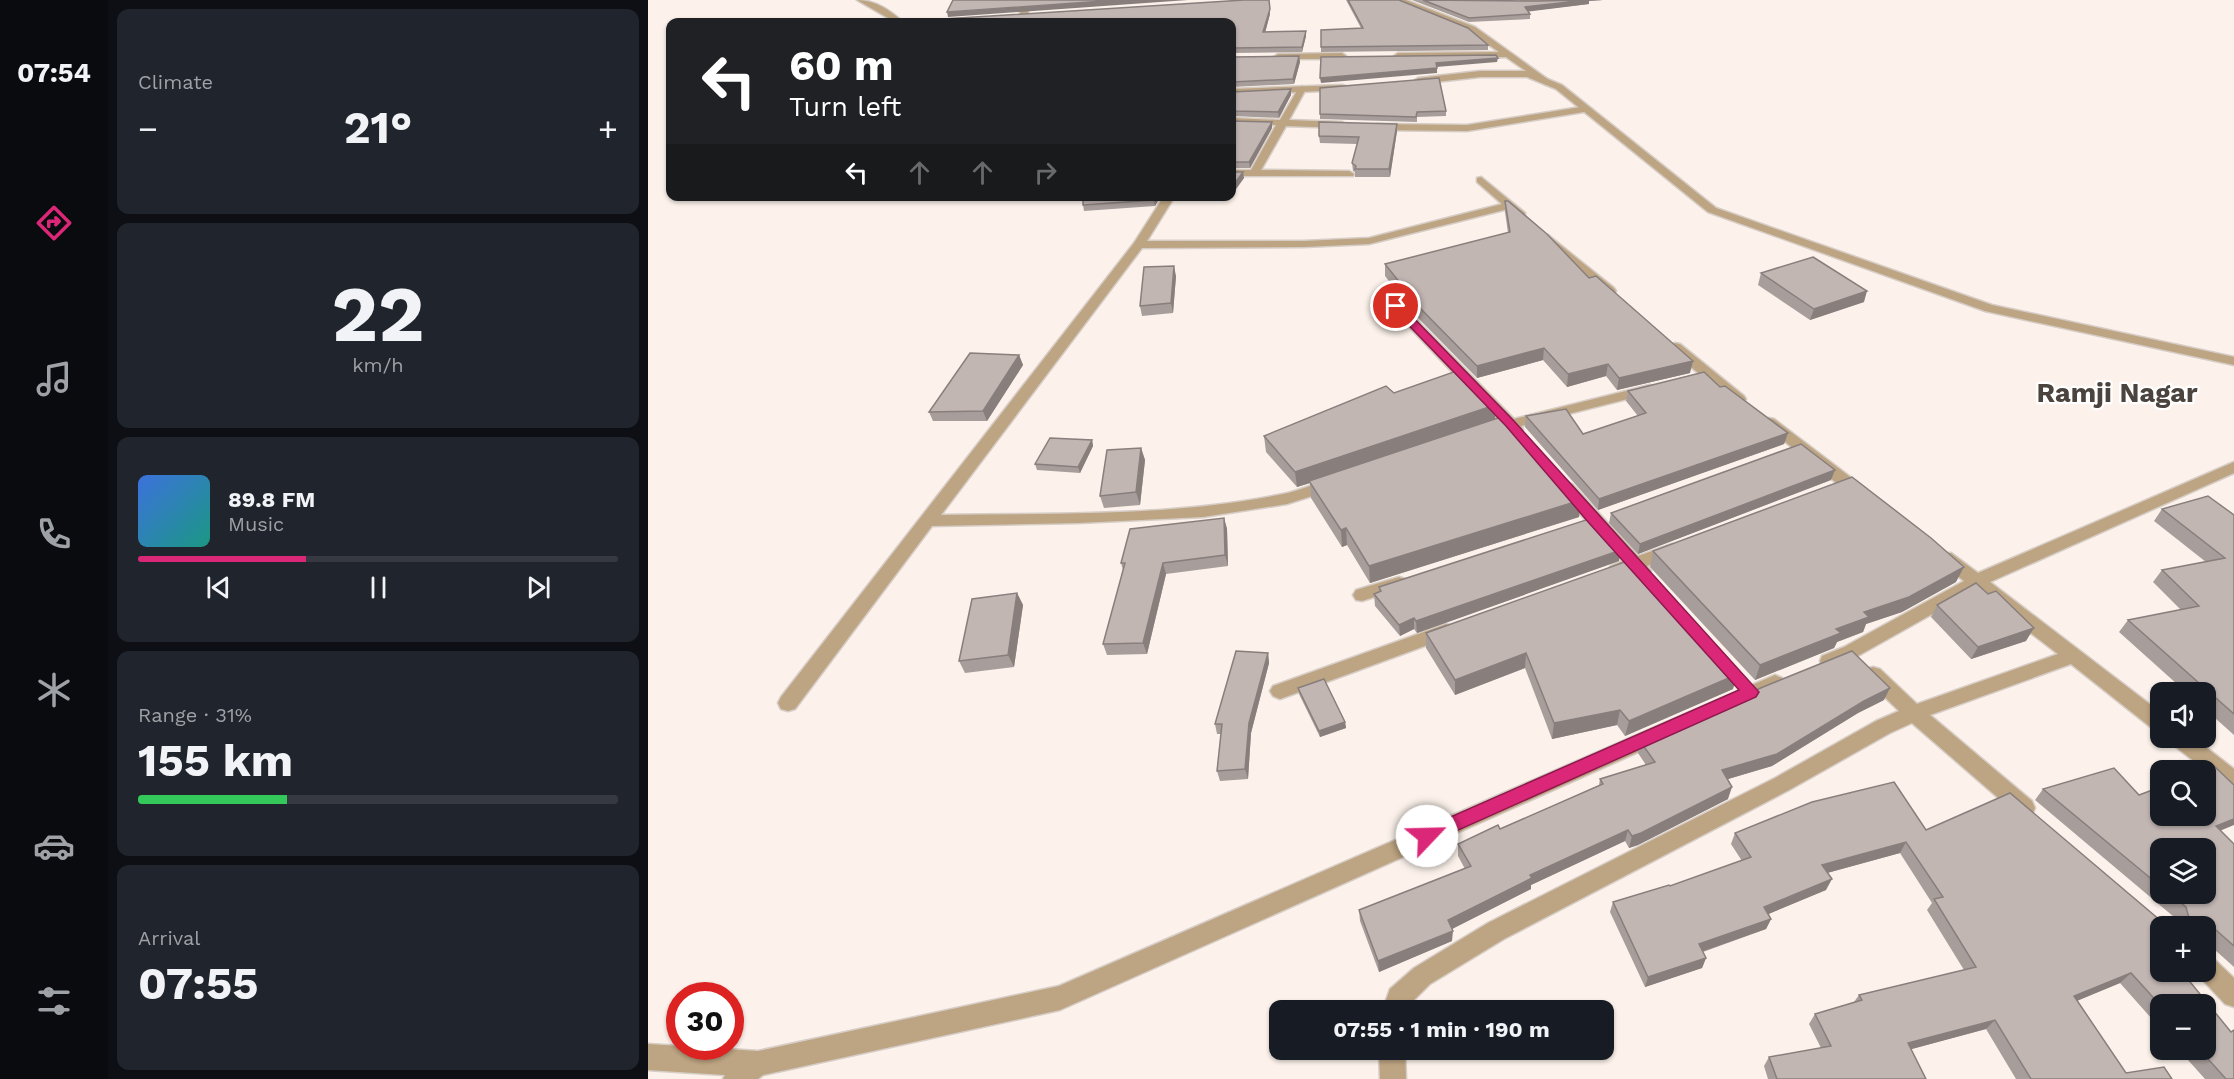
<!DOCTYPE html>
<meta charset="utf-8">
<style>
body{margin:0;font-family:"Work Sans",sans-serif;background:#20242c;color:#f1f3f6;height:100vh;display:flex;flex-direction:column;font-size:22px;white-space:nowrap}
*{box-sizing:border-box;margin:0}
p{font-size:20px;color:#9ea1a6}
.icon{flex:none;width:33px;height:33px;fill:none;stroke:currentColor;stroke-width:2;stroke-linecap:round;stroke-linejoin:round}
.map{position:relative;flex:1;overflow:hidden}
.panel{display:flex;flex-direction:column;gap:9px;padding:9px;background:#0d0f14;width:540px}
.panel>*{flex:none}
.guide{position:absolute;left:18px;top:18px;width:570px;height:183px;border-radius:12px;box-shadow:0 2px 4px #0004;background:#202124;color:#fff;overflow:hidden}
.tools{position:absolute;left:1502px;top:682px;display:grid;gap:12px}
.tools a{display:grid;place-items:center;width:66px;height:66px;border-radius:12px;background:#171b24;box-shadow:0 2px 4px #0004;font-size:30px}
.speed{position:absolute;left:18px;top:982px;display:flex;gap:12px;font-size:30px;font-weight:700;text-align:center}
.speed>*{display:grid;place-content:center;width:78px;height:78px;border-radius:50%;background:#171b24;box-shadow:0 2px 4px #0004;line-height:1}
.speed .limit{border:9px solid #d22;background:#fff;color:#111}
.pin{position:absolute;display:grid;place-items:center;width:51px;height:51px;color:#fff;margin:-26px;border:3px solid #fff;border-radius:50%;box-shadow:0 2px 6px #0007}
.me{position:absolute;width:66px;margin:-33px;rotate:66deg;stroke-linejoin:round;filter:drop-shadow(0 0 4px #0008)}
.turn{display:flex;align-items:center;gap:21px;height:126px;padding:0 24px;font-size:27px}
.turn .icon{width:78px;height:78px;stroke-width:2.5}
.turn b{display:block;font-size:42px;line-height:51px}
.lanes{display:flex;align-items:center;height:57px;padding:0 24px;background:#0003;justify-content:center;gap:30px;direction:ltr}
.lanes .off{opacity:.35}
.big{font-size:45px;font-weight:700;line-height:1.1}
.panel .card{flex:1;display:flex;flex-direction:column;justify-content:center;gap:9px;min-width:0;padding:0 21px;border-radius:12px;background:#20242c}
.panel .dial{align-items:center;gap:0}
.dial b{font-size:78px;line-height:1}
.song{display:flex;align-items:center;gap:18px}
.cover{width:72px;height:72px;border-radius:9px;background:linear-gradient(135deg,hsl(220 70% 55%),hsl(170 70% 35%))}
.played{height:6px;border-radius:3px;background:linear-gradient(90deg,#db2777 35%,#363941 35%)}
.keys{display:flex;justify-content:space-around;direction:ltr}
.heat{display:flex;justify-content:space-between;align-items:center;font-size:33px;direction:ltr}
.charge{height:9px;border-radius:4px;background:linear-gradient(90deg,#34c759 31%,#363941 0)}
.trip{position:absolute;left:621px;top:1000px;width:345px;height:60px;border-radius:12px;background:#171b24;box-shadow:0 2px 4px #0004;font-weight:700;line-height:60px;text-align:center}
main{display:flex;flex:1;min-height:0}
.tabs{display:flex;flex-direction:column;width:108px;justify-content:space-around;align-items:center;background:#090b0e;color:#9ea1a6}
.tabs .icon{width:42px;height:42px}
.tabs .current{color:#db2777}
.tabs b{font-size:27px;color:#f1f3f6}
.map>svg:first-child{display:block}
</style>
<main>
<nav class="tabs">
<b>07:54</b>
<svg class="icon current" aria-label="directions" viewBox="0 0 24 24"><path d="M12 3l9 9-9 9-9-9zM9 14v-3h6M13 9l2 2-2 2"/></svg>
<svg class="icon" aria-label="music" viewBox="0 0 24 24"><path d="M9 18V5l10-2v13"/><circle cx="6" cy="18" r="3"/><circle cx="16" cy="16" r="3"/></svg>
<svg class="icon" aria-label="phone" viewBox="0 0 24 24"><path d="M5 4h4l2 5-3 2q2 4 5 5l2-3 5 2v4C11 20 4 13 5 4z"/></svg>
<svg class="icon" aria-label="climate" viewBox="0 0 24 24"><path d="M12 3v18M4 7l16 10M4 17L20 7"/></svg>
<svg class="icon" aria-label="car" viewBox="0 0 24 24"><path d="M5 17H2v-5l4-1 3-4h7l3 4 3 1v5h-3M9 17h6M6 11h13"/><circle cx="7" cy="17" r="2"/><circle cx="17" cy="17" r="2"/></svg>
<svg class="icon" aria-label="filters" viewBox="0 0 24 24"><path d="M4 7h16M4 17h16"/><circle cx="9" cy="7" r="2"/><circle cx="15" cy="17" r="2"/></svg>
</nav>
<section class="panel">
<div class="card"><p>Climate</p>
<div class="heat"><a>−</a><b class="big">21°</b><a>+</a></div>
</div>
<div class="card dial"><b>22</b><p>km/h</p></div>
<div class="card">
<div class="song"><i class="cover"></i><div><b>89.8 FM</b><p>Music</p></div></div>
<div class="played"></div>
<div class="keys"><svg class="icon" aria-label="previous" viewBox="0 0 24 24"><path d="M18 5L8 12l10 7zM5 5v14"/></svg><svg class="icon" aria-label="pause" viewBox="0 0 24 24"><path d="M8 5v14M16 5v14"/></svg><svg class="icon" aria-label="next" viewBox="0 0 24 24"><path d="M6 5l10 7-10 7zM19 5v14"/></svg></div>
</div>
<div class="card"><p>Range · 31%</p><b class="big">155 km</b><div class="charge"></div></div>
<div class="card"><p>Arrival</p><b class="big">07:55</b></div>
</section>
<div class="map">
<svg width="1586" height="1079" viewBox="0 0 1586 1079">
<rect width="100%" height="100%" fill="#fcf2eb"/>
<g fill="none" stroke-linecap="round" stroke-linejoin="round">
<!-- minor casing -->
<g stroke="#d6cdc7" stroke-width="3">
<g id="minor">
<polygon points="375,0 383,0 378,22 370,22"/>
<polygon points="747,0 758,0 827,27 905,83 898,85 858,57 747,58 746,56 750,53 851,52 821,31"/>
<path d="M872 0H898C892 4 878 4 872 0Z"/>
<polygon points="316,19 319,19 319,22 282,22 286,20"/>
<polygon points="630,54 694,53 698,56 694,59 627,59 626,57"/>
<polygon points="654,86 658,89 641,120 694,122 699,125 694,128 638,126 613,170 701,171 706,174 705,176 584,176 584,170 603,170 628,125 584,124 584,118 632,120 650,89"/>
<polygon points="939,106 944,109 942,111 819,131 728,130 723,127 728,124 819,125"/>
<path d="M833 177 877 213V217H869L860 209 721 244 656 247 494 248 293 515C406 513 523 517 635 494 651 491 667 483 683 479L689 480 691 484 689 488 639 504 555 517 430 523 284 526 147 709 140 711 133 709 130 703 133 697 486 243 516 196H527L499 241H656L721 238 854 204 829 182V178Z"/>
<polygon points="900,235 966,288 968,291 966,294 958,294 896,240 896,236"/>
<polygon points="748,302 752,303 866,419 1002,385 1009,389 1007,392 873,426 875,430 868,435 859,430 844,434 839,432 837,429 839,426 852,422 744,309 742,306 744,303"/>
<polygon points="1027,343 1032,344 1096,396 1098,399 1096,402 1086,402 1022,350 1020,347"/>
<polygon points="1121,418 1126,419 1218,489 1220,493 1218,497 1206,497 1116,425 1114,422"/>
<polygon points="1586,462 1586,473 1342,582 1512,712 1512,731 1505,729 1423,664 1282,715 1384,801 1387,808 1384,815 1377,817 1370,815 1264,723 1242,733 1141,790 856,939 782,984 760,1006 758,1011 734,1011 742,989 766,968 840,923 1127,778 1228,721 1251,711 1218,679 1216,674 1218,669 1225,667 1232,669 1269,704 1410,654 1327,590 1208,657 1181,668 1174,666 1172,661 1174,656 1196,647 1316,581 1291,561 1289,557 1291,553 1303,553 1330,573"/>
<polygon points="918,483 924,484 990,556 1024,544 1030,546 1032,550 1030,554 999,566 1003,571 1000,575 994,577 984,571 969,576 963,574 960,570 963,566 975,561 912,492 910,488 912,484"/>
<polygon points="751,577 757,579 760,583 757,587 714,601 708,600 705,595 708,590"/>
<polygon points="798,624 804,626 807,631 804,636 632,699 625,696 622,691 625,686"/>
<polygon points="1127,675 1134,678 1136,683 1134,688 412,1010 115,1075 110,1079 75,1079 77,1075 0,1070 0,1044 110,1051 411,986"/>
<polygon points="1521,738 1546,738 1586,769 1586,790 1579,787 1524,744"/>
<polygon points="1557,954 1565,958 1586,978 1586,1007 1577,1004 1549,974 1548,972 1557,972"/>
<polygon points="731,1050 757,1050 758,1079 732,1079"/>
</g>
</g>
<!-- tertiary casing -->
<g stroke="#d6cdc7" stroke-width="3">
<g id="tertiary">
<path d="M209 0C227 0 242 10 255 22H247Z"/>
<polygon points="832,71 880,71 914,85 1068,208 1344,305 1586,357 1586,365 1337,311 1060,212 908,89 879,77 832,77 770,84 766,81 770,78"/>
<polygon points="694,85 697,86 697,90 584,95 584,89"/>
</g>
</g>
<!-- minor -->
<use href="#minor" fill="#bda482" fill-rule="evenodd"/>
<!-- tertiary -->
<use href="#tertiary" fill="#bda482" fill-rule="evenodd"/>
</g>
<!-- wall -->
<g fill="#a79d9a" fill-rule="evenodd">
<polygon points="698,0 751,0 840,45 840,50 673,52 673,47 713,28"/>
<polygon points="764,0 889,1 955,0 941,1 941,4 880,11 882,14 882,19 821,22"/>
<polygon points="622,14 617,32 658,36 654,52 584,53 584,22"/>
<polygon points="651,56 652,62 646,84 584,87 584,57"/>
<polygon points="643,89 643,95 631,118 584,116 584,92"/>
<polygon points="798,111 798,116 769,117 769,122 672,119 672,114"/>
<polygon points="584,121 624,128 602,168 584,168"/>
<polygon points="749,131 742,177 707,177 707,172 705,171 704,163 709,144 672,143 671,136"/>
<polygon points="584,172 596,178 588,189 584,188"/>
<polygon points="511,199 507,206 436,211 435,205"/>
<polygon points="857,201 941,278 1042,373 969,390 958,376 919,387 895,360 829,378 771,319 737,276 737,264 860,233 857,212"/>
<polygon points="1113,273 1216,302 1162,320 1110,285"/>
<polygon points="528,276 525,313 494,316 492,306"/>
<polygon points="371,355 375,365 339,421 285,421 281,412"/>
<polygon points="1072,387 1140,433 1136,444 950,510 877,427 878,416 935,434 990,416 978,401 980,391"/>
<polygon points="746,393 847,419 933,500 931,517 722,583 699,545 694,547 663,498 662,483 649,487 618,452 616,436"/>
<polygon points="444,440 445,446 432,473 389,470 387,464"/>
<polygon points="493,448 497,460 492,505 456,508 452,496"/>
<polygon points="1183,480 990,554 961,523 963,513"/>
<polygon points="1514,509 1586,515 1586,735 1557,709 1557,693 1539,693 1471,632 1480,620 1533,610 1505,582 1514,570 1558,562 1506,521"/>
<polygon points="576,518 579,529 580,566 518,574 499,654 459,655 455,644 475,570 473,563"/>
<polygon points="1005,551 1308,582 1254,612 1218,624 1215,632 1189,642 1186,648 1107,680 1002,567"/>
<polygon points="971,561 769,633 766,629 752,636 727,606 726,594 731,592 731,587"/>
<polygon points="369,593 375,605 366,667 317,673 311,661"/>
<polygon points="1289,605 1378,641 1323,659 1283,617"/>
<polygon points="778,633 1085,689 977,736 969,725 904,739 877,668 807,695 778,648"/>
<polygon points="620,653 621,663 603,733 600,779 572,781 569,771 573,734 569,734 567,724"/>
<polygon points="650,688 697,722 698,728 672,737 651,694"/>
<polygon points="1236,700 1210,713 1124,766 1080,779 1080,799 990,845 981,848 977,841 883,885 883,889 804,929 804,941 731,972 712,921 711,910 817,869 810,856 810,844 852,829 951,785 952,779 998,765 990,753 992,741"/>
<path d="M1395 789 1491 795 1573 831 1586 844V967L1557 941V927H1512V972L1586 1079H1557L1531 1050H1557L1512 1005V1028L1472 983 1429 1001 1478 1073 1524 1079H1368L1338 1029 1263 1049 1278 1079H1120L1116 1066 1121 1057 1173 1048 1161 1024 1167 1014 1206 1002 1211 995 1316 970 1279 910 1284 903 1252 853 1179 873 1178 890 1120 914 1123 919 1118 929 1055 952 1058 958 1054 968 997 987 962 912 965 902 1022 886 1094 861 1083 844 1087 833 1278 830 1518 926 1525 919H1527L1526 917 1387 800ZM1512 849 1557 894H1512Z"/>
</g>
<!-- shaded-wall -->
<g fill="#887f7d">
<polygon points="470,0 540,0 300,17 299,12"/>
<polygon points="621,0 622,14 616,37 615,32"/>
<polygon points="939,0 955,0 941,1 941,4 877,12 877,7"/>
<polygon points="658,31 658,36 654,52 654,47"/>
<polygon points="651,56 652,62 646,84 645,79"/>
<polygon points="850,58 849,62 788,67 788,63"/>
<polygon points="789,68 789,73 673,83 672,78"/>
<polygon points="643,89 643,95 631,118 630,112"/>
<polygon points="624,122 624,128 602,168 601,162"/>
<polygon points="749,124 749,131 742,177 741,169"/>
<polygon points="595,172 596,178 588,189 587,183"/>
<polygon points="508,196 511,196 511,199 507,206 506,200"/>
<polygon points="526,266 528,276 525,313 523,303"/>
<polygon points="1219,291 1216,302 1162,320 1166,309"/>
<polygon points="896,348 895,360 829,378 829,366"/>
<polygon points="371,355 375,365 339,421 335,411"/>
<polygon points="1045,361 1042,373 969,390 971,378"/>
<polygon points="960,364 958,376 919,387 920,374"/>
<polygon points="847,405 847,420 661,481 662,483 649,487 647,472"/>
<polygon points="1140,433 1136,444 950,510 951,499"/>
<polygon points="444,440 445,446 432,473 430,467"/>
<polygon points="493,448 497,460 492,505 488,492"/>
<polygon points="1187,470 1183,480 990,554 992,544"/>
<polygon points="933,500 931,517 722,583 721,566"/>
<polygon points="576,518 579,529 580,566 577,555"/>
<polygon points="698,528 699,545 694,547 693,530"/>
<polygon points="973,550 971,561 769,633 768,621"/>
<polygon points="515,563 518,574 499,654 495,643"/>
<polygon points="1316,567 1308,582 1254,612 1218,624 1215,632 1189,642 1186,648 1107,680 1112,665 1188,629 1216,612"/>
<polygon points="369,593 375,605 366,667 360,655"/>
<polygon points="766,618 766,629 752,636 751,625"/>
<polygon points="1386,628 1378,641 1323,659 1330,647"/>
<polygon points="620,653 621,663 603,733 600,779 597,769 601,723"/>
<polygon points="878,653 877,668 807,695 807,680"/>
<polygon points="1090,674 1085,689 977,736 981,721"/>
<polygon points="1242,688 1236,700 1210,713 1124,766 1070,782 1074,770"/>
<polygon points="972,710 969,725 904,739 906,723"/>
<polygon points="697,722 698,728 672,737 671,731"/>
<polygon points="1084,787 1080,799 990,845 981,848 984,836"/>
<polygon points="1586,819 1586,825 1557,837 1568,826"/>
<polygon points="980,830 977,841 883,885 883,889 800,931 800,920 882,875"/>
<polygon points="1258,842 1252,853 1168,876 1174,865"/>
<polygon points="1184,879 1178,890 1111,918 1116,907"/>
<polygon points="1123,919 1118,929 1047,954 1051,944"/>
<polygon points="1568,930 1557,940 1557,934"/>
<polygon points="805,931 804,941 731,972 730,961"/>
<polygon points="1058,958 1054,968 997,987 1000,977"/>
<polygon points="1483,973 1472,983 1416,1006 1426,996"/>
<polygon points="1347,1020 1338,1029 1253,1052 1260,1043"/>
</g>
<!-- building -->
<g fill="#c2b6b3" stroke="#887f7d" stroke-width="1.5">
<polygon points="305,0 470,0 299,12"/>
<polygon points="596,0 621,0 622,9 615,32 658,31 654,47 584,48 584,22 293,22 295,19"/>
<polygon points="700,0 751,0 820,28 840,45 673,47 673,30 715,28"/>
<polygon points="775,0 889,1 939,0 877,7 882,14 821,18"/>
<polygon points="848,55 850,58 788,63 789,68 672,78 673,57"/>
<polygon points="651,56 645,79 584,82 584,57"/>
<polygon points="791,78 798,111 769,112 768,117 672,114 672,88"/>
<polygon points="643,89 630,112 584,111 584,92"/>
<polygon points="584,121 624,122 601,162 584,162"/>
<polygon points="671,122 749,124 741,169 707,169 708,166 704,163 711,137 671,136"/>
<polygon points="584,172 595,172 587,183 584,182"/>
<polygon points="435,196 508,196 506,200 435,205"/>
<polygon points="857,201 860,201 899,234 941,278 948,276 1045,361 971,378 960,364 920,374 896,348 829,366 771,307 737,264 862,232"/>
<polygon points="1165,257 1219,291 1166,309 1113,273"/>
<polygon points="526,266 523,303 492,306 496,267"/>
<polygon points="322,353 371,355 335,411 281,412"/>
<polygon points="814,369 847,405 647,472 616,436 738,386 746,393"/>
<polygon points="1056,372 1072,387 1077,386 1140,433 951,499 878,416 918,409 935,434 998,413 980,391"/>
<polygon points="859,415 933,500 721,566 698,528 693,530 661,481"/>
<polygon points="402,438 444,440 430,467 387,464"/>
<polygon points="1153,444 1187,470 992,544 963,513"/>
<polygon points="493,448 488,492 452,496 459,450"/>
<polygon points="1204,477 1283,538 1316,567 1261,597 1216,612 1221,617 1188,629 1193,633 1112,665 1005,551"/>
<polygon points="1560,496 1586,515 1586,714 1480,620 1551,606 1514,570 1577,558 1514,509"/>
<polygon points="576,518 577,555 515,563 495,643 455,644 477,563 473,563 482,529"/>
<polygon points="944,518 973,550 768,621 766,618 751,625 726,594 733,591 731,587"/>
<polygon points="985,559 1090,674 981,721 972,710 906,723 878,653 807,680 778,633"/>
<polygon points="1328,583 1340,594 1348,591 1386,628 1330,647 1289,605"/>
<polygon points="369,593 360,655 311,661 324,599"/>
<polygon points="588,651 620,653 601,723 597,769 569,771 574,724 567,724"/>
<polygon points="1204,651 1242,688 1216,701 1129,754 1074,770 1084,787 993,833 984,836 980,830 882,875 884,878 800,920 805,931 730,961 711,910 823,866 810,844 850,825 852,829 955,784 952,779 1007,762 992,741 1115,687"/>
<polygon points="676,679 697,722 671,731 650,688"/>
<polygon points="1567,767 1586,785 1586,819 1568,826 1586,844 1586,946 1568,930 1557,934 1557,927 1525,927 1525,919 1541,918 1538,907 1522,894 1557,894 1557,849 1512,849 1512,886 1395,789 1466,768 1491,795 1512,787 1512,816 1557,816 1557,771"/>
<polygon points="1246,782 1278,830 1362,793 1519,926 1522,927 1512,927 1512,972 1534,972 1583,1032 1586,1030 1586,1079 1578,1079 1552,1050 1557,1050 1557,1005 1512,1005 1483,973 1426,996 1478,1073 1516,1067 1524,1079 1383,1079 1347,1020 1260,1043 1278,1079 1129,1079 1121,1057 1183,1046 1167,1014 1214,1000 1211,995 1328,967 1286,899 1295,897 1258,842 1174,865 1184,879 1116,907 1123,919 1051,944 1058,958 1000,977 965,902 1021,885 1022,886 1103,857 1087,833 1164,802"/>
</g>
<!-- route -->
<polygon fill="#db2777" stroke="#8e194d" stroke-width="1.5" points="744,303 751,303 866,421 1111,692 1108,697 779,844 773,841 770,836 773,830 1091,690 941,523 858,426 744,308"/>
<g text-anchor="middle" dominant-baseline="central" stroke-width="4.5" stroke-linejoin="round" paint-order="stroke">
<!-- district labels -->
<g font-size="27" font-weight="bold" fill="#4b433d" stroke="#fff">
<text x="1469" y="393">Ramji Nagar</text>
</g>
</g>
</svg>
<div class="tools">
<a><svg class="icon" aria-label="sound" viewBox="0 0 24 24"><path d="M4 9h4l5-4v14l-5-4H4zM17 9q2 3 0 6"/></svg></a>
<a><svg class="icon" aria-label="search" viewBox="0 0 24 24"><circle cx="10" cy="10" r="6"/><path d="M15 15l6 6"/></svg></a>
<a><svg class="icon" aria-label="layers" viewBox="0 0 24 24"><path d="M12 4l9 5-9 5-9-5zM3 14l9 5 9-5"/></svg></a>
<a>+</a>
<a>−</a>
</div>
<div class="speed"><div class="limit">30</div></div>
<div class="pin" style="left:748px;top:306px;background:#d93025"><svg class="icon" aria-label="arrive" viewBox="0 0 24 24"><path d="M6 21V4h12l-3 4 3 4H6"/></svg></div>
<svg class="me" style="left:779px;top:836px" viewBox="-20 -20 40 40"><circle r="19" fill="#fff"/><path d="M0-13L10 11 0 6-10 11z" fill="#db2777"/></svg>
<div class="trip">07:55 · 1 min · 190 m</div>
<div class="guide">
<div class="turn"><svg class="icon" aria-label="left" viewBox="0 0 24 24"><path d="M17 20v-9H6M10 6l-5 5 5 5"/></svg><div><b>60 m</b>Turn left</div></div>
<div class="lanes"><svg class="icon" aria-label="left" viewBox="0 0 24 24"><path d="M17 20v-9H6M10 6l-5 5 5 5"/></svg><svg class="icon off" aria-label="ahead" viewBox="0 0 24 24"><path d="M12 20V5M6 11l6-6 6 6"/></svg><svg class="icon off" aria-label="ahead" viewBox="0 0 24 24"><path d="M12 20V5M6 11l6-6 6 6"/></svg><svg class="icon off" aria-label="right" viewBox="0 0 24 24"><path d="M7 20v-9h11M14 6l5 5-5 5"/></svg></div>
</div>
</div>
</main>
